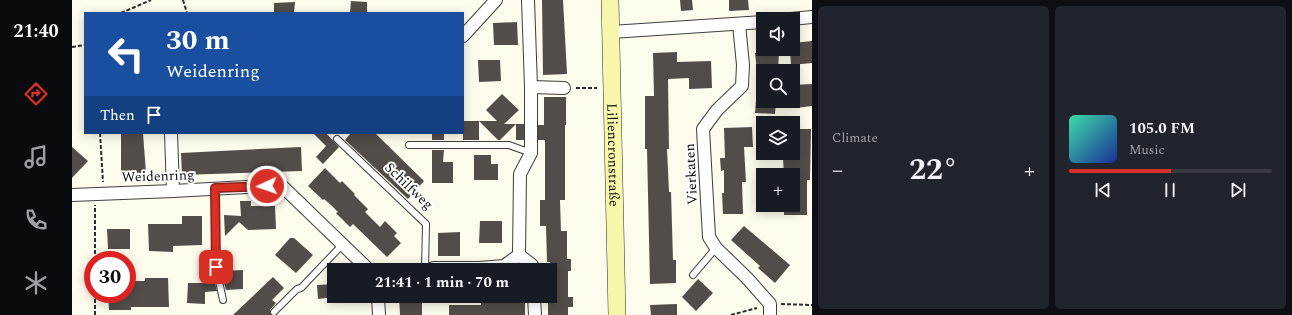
<!DOCTYPE html>
<meta charset="utf-8">
<style>
body{margin:0;font-family:Spectral,serif;background:#20242c;color:#f1f3f6;height:100vh;display:flex;flex-direction:column;font-size:15px;white-space:nowrap}
*{box-sizing:border-box;margin:0}
p{font-size:13px;color:#9ea1a6}
.icon{flex:none;width:22px;height:22px;fill:none;stroke:currentColor;stroke-width:2;stroke-linecap:round;stroke-linejoin:round}
.map{position:relative;flex:1;overflow:hidden}
.sheet{display:flex;flex-direction:column;gap:6px;padding:6px;background:#0d0f14;width:480px}
.sheet>*{flex:none}
.top-card{position:absolute;left:12px;top:12px;width:380px;height:122px;border-radius:0px;box-shadow:0 2px 10px #0003;background:#1a4fa0;color:#fff;overflow:hidden}
.fabs{position:absolute;left:684px;top:12px;display:grid;gap:8px}
.fabs a{display:grid;place-items:center;width:44px;height:44px;border-radius:0px;background:#171b24;box-shadow:0 2px 10px #0003;font-size:20px}
.speed{position:absolute;left:12px;top:251px;display:flex;gap:8px;font-size:20px;font-weight:700;text-align:center}
.speed>*{display:grid;place-content:center;width:52px;height:52px;border-radius:50%;background:#171b24;box-shadow:0 2px 10px #0003;line-height:1}
.speed .limit{border:6px solid #d22;background:#fff;color:#111}
.pin{position:absolute;display:grid;place-items:center;width:34px;height:34px;color:#fff;margin:-17px;border-radius:8px;box-shadow:0 2px 6px #0006}
.me{position:absolute;width:44px;margin:-22px;rotate:267deg;stroke-linejoin:round;filter:drop-shadow(0 0 3px #0008)}
.turn{display:flex;align-items:center;gap:14px;height:84px;padding:0 16px;font-size:18px}
.turn .icon{width:52px;height:52px;stroke-width:2.5}
.turn b{display:block;font-size:28px;line-height:34px}
.then{display:flex;align-items:center;height:38px;padding:0 16px;background:#0003;gap:8px;font-size:15px}
.big{font-size:30px;font-weight:700;line-height:1.1}
.sheet .tile{flex:1;display:flex;flex-direction:column;justify-content:center;gap:6px;min-width:0;padding:0 14px;border-radius:6px;background:#20242c}
.song{display:flex;align-items:center;gap:12px}
.cover{width:48px;height:48px;border-radius:6px;background:linear-gradient(135deg,hsl(160 70% 55%),hsl(230 70% 35%))}
.played{height:4px;border-radius:2px;background:linear-gradient(90deg,#d93025 50%,#363941 50%)}
.keys{display:flex;justify-content:space-around;direction:ltr}
.heat{display:flex;justify-content:space-between;align-items:center;font-size:22px;direction:ltr}
.sheet .tiles{flex:1;display:grid;gap:6px;grid-template-columns:repeat(2,1fr)}
.trip{position:absolute;left:255px;top:263px;width:230px;height:40px;border-radius:0px;background:#171b24;box-shadow:0 2px 10px #0003;font-weight:700;line-height:40px;text-align:center}
main{display:flex;flex:1;min-height:0}
.dock{display:flex;flex-direction:column;width:72px;justify-content:space-around;align-items:center;background:#090b0e;color:#9ea1a6}
.dock .icon{width:28px;height:28px}
.dock .current{color:#d93025}
.dock b{font-size:18px;color:#f1f3f6}
.map>svg:first-child{display:block}
</style>
<main>
<nav class="dock">
<b>21:40</b>
<svg class="icon current" aria-label="directions" viewBox="0 0 24 24"><path d="M12 3l9 9-9 9-9-9zM9 14v-3h6M13 9l2 2-2 2"/></svg>
<svg class="icon" aria-label="music" viewBox="0 0 24 24"><path d="M9 18V5l10-2v13"/><circle cx="6" cy="18" r="3"/><circle cx="16" cy="16" r="3"/></svg>
<svg class="icon" aria-label="phone" viewBox="0 0 24 24"><path d="M5 4h4l2 5-3 2q2 4 5 5l2-3 5 2v4C11 20 4 13 5 4z"/></svg>
<svg class="icon" aria-label="climate" viewBox="0 0 24 24"><path d="M12 3v18M4 7l16 10M4 17L20 7"/></svg>
</nav>
<div class="map">
<svg width="740" height="315" viewBox="0 0 740 315">
<rect width="100%" height="100%" fill="#fdfbeb"/>
<!-- building -->
<g fill="#534d49">
<polygon points="470,0 491,0 495,74 471,75"/>
<polygon points="608,0 620,0 621,10 609,11"/>
<polygon points="657,0 676,0 677,10 657,11"/>
<polygon points="279,1 295,2 295,13 278,13"/>
<polygon points="223,2 222,13 202,13 202,3"/>
<polygon points="445,22 446,45 422,45 421,23"/>
<polygon points="740,41 740,63 719,65 718,50 721,49 721,43"/>
<polygon points="707,51 706,71 685,71 683,53"/>
<polygon points="605,52 605,62 639,61 640,88 617,89 617,78 596,79 597,149 595,149 597,192 599,192 601,260 604,260 604,283 578,284 575,149 573,149 573,96 582,96 581,53"/>
<polygon points="406,60 428,60 429,81 407,82"/>
<polygon points="740,84 740,106 723,108 721,85"/>
<polygon points="430,94 447,110 432,124 444,124 428,140 426,140 407,121 425,121 414,110"/>
<polygon points="472,97 494,97 494,125 493,125 493,200 488,200 489,231 495,231 495,259 499,259 499,271 496,271 496,297 501,297 501,307 496,307 496,315 476,315 476,296 478,296 478,262 475,262 474,226 468,226 468,200 473,200 473,140 466,140 466,125 472,125"/>
<polygon points="684,101 704,101 703,114 683,113"/>
<rect x="391" y="121" width="16" height="19"/>
<rect x="444" y="124" width="8" height="16"/>
<polygon points="680,127 681,147 672,147 674,182 670,182 671,214 651,214 650,193 652,193 652,170 649,171 648,158 653,158 652,128"/>
<polygon points="721,129 739,129 738,180 735,180 735,215 712,215 712,205 721,205 721,175 712,175 711,159 721,158"/>
<polygon points="49,133 71,133 74,173 49,174"/>
<polygon points="241,133 254,133 267,147 251,164 244,157 254,146"/>
<polygon points="279,133 303,133 352,181 336,199 273,140"/>
<rect x="360" y="133" width="12" height="7"/>
<polygon points="0,147 16,161 0,178"/>
<polygon points="229,147 230,171 110,175 109,153"/>
<polygon points="360,150 372,150 371,162 381,162 381,183 360,183"/>
<polygon points="402,155 419,155 419,164 426,164 426,180 402,180"/>
<polygon points="253,168 268,183 270,181 283,194 282,195 296,209 293,212 308,227 313,221 325,233 322,236 329,243 315,257 281,224 278,227 264,213 266,212 259,205 252,199 251,200 236,186"/>
<polygon points="168,201 179,201 179,206 203,206 204,229 176,230 167,222 153,236 152,215 169,216"/>
<polygon points="110,216 130,216 130,245 101,246 101,252 77,251 76,224 110,224"/>
<polygon points="408,221 430,221 430,243 407,243"/>
<polygon points="672,226 718,265 703,283 686,268 688,266 659,240"/>
<polygon points="35,229 58,229 58,249 36,249"/>
<polygon points="388,232 388,256 366,256 366,233"/>
<polygon points="218,238 222,238 241,255 224,273 203,255"/>
<polygon points="171,270 171,289 154,290 149,271"/>
<polygon points="201,277 212,288 200,300 204,303 198,310 199,315 161,315"/>
<polygon points="73,278 96,278 97,307 59,307 59,310 37,310 36,294 55,294 55,281 73,281"/>
<polygon points="626,279 641,293 624,311 610,297"/>
<polygon points="116,283 143,283 145,291 133,292 133,304 115,303"/>
<polygon points="262,284 262,297 246,299 245,285"/>
<polygon points="327,296 350,296 350,315 328,315"/>
<polygon points="409,296 426,296 426,300 453,300 453,315 377,315 377,305 409,305"/>
<polygon points="605,304 605,315 579,315 578,305"/>
</g>
<g fill="none" stroke-linecap="round" stroke-linejoin="round">
<!-- lane casing -->
<g stroke="#3e3e3e" stroke-width="8">
<g id="lane">
<polyline points="265,139 354,224 353,270"/>
<polyline points="337,145 437,145 459,153"/>
<polyline points="143,189 144,267 151,300"/>
<polyline points="621,275 644,248"/>
<polyline points="202,312 225,289 229,288 271,244"/>
</g>
</g>
<!-- street casing -->
<g stroke="#3e3e3e" stroke-width="14">
<g id="street">
<polyline points="456,0 459,87"/>
<polyline points="719,19 740,17"/>
<polyline points="667,24 671,65 670,86 645,110 631,129 637,237 644,248 675,278 698,304 698,315"/>
<polyline points="539,32 691,22"/>
<polyline points="391,36 424,0"/>
<polyline points="99,133 101,191"/>
<polyline points="0,195 101,191 209,185 297,270"/>
<polyline points="447,255 460,265 460,270"/>
<polyline points="356,270 362,268 407,268 432,266 447,255 448,174 459,153 459,87 492,88"/>
<polyline points="306,296 307,315"/>
<polyline points="462,296 463,315"/>
</g>
</g>
<!-- secondary casing -->
<g stroke="#2d2d2d" stroke-width="18">
<g id="secondary">
<path id="s1" d="M538 0 545 315"/>
</g>
</g>
<!-- path -->
<g stroke="#2d2d2d" stroke-width="2" stroke-dasharray="4 2" stroke-linecap="butt">
<polyline points="111,0 115,13"/>
<polyline points="49,13 79,0"/>
<polyline points="0,47 13,45"/>
<polyline points="504,88 525,88"/>
<polyline points="28,133 31,182"/>
<polyline points="23,260 23,205"/>
<polyline points="709,304 740,305"/>
<polyline points="23,315 23,294"/>
<polyline points="659,315 685,308"/>
</g>
<!-- lane -->
<use href="#lane" stroke="#fff" stroke-width="6"/>
<!-- street -->
<use href="#street" stroke="#fff" stroke-width="12"/>
<!-- secondary -->
<use href="#secondary" stroke="#f7f7ac" stroke-width="17"/>
</g>
<g fill="none" stroke-linecap="round" stroke-linejoin="round">
<!-- route casing -->
<g stroke="#8d1f18" stroke-width="10">
<polyline id="route" points="144,267 143,188 195,186"/>
</g>
<!-- route -->
<use href="#route" stroke="#d93025" stroke-width="7"/>
</g>
<g text-anchor="middle" dominant-baseline="central" stroke-width="4" stroke-linejoin="round" paint-order="stroke">
<!-- street labels -->
<g font-size="14" fill="#0b0b0b" stroke="#fff">
<text stroke="none"><textPath href="#s1" startOffset="155">Liliencronstraße</textPath></text>
<text transform="translate(619 174) rotate(-93)">Vierkaten</text>
<text transform="translate(86 176) rotate(-2)">Weidenring</text>
<text transform="translate(337 186) rotate(44)">Schilfweg</text>
</g>
</g>
</svg>
<div class="fabs">
<a><svg class="icon" aria-label="sound" viewBox="0 0 24 24"><path d="M4 9h4l5-4v14l-5-4H4zM17 9q2 3 0 6"/></svg></a>
<a><svg class="icon" aria-label="search" viewBox="0 0 24 24"><circle cx="10" cy="10" r="6"/><path d="M15 15l6 6"/></svg></a>
<a><svg class="icon" aria-label="layers" viewBox="0 0 24 24"><path d="M12 4l9 5-9 5-9-5zM3 14l9 5 9-5"/></svg></a>
<a>+</a>
</div>
<div class="speed"><div class="limit">30</div></div>
<div class="pin" style="left:144px;top:267px;background:#d93025"><svg class="icon" aria-label="arrive" viewBox="0 0 24 24"><path d="M6 21V4h12l-3 4 3 4H6"/></svg></div>
<svg class="me" style="left:195px;top:186px" viewBox="-20 -20 40 40"><circle r="17" fill="#d93025" stroke="#fff" stroke-width="3"/><path d="M0-11L8 9 0 5-8 9z" fill="#fff"/></svg>
<div class="trip">21:41 · 1 min · 70 m</div>
<div class="top-card">
<div class="turn"><svg class="icon" aria-label="left" viewBox="0 0 24 24"><path d="M17 20v-9H6M10 6l-5 5 5 5"/></svg><div><b>30 m</b>Weidenring</div></div>
<div class="then">Then<svg class="icon" aria-label="arrive" viewBox="0 0 24 24"><path d="M6 21V4h12l-3 4 3 4H6"/></svg></div>
</div>
</div>
<section class="sheet">
<div class="tiles">
<div class="tile"><p>Climate</p>
<div class="heat"><a>−</a><b class="big">22°</b><a>+</a></div>
</div>
<div class="tile">
<div class="song"><i class="cover"></i><div><b>105.0 FM</b><p>Music</p></div></div>
<div class="played"></div>
<div class="keys"><svg class="icon" aria-label="previous" viewBox="0 0 24 24"><path d="M18 5L8 12l10 7zM5 5v14"/></svg><svg class="icon" aria-label="pause" viewBox="0 0 24 24"><path d="M8 5v14M16 5v14"/></svg><svg class="icon" aria-label="next" viewBox="0 0 24 24"><path d="M6 5l10 7-10 7zM19 5v14"/></svg></div>
</div>
</div>
</section>
</main>
